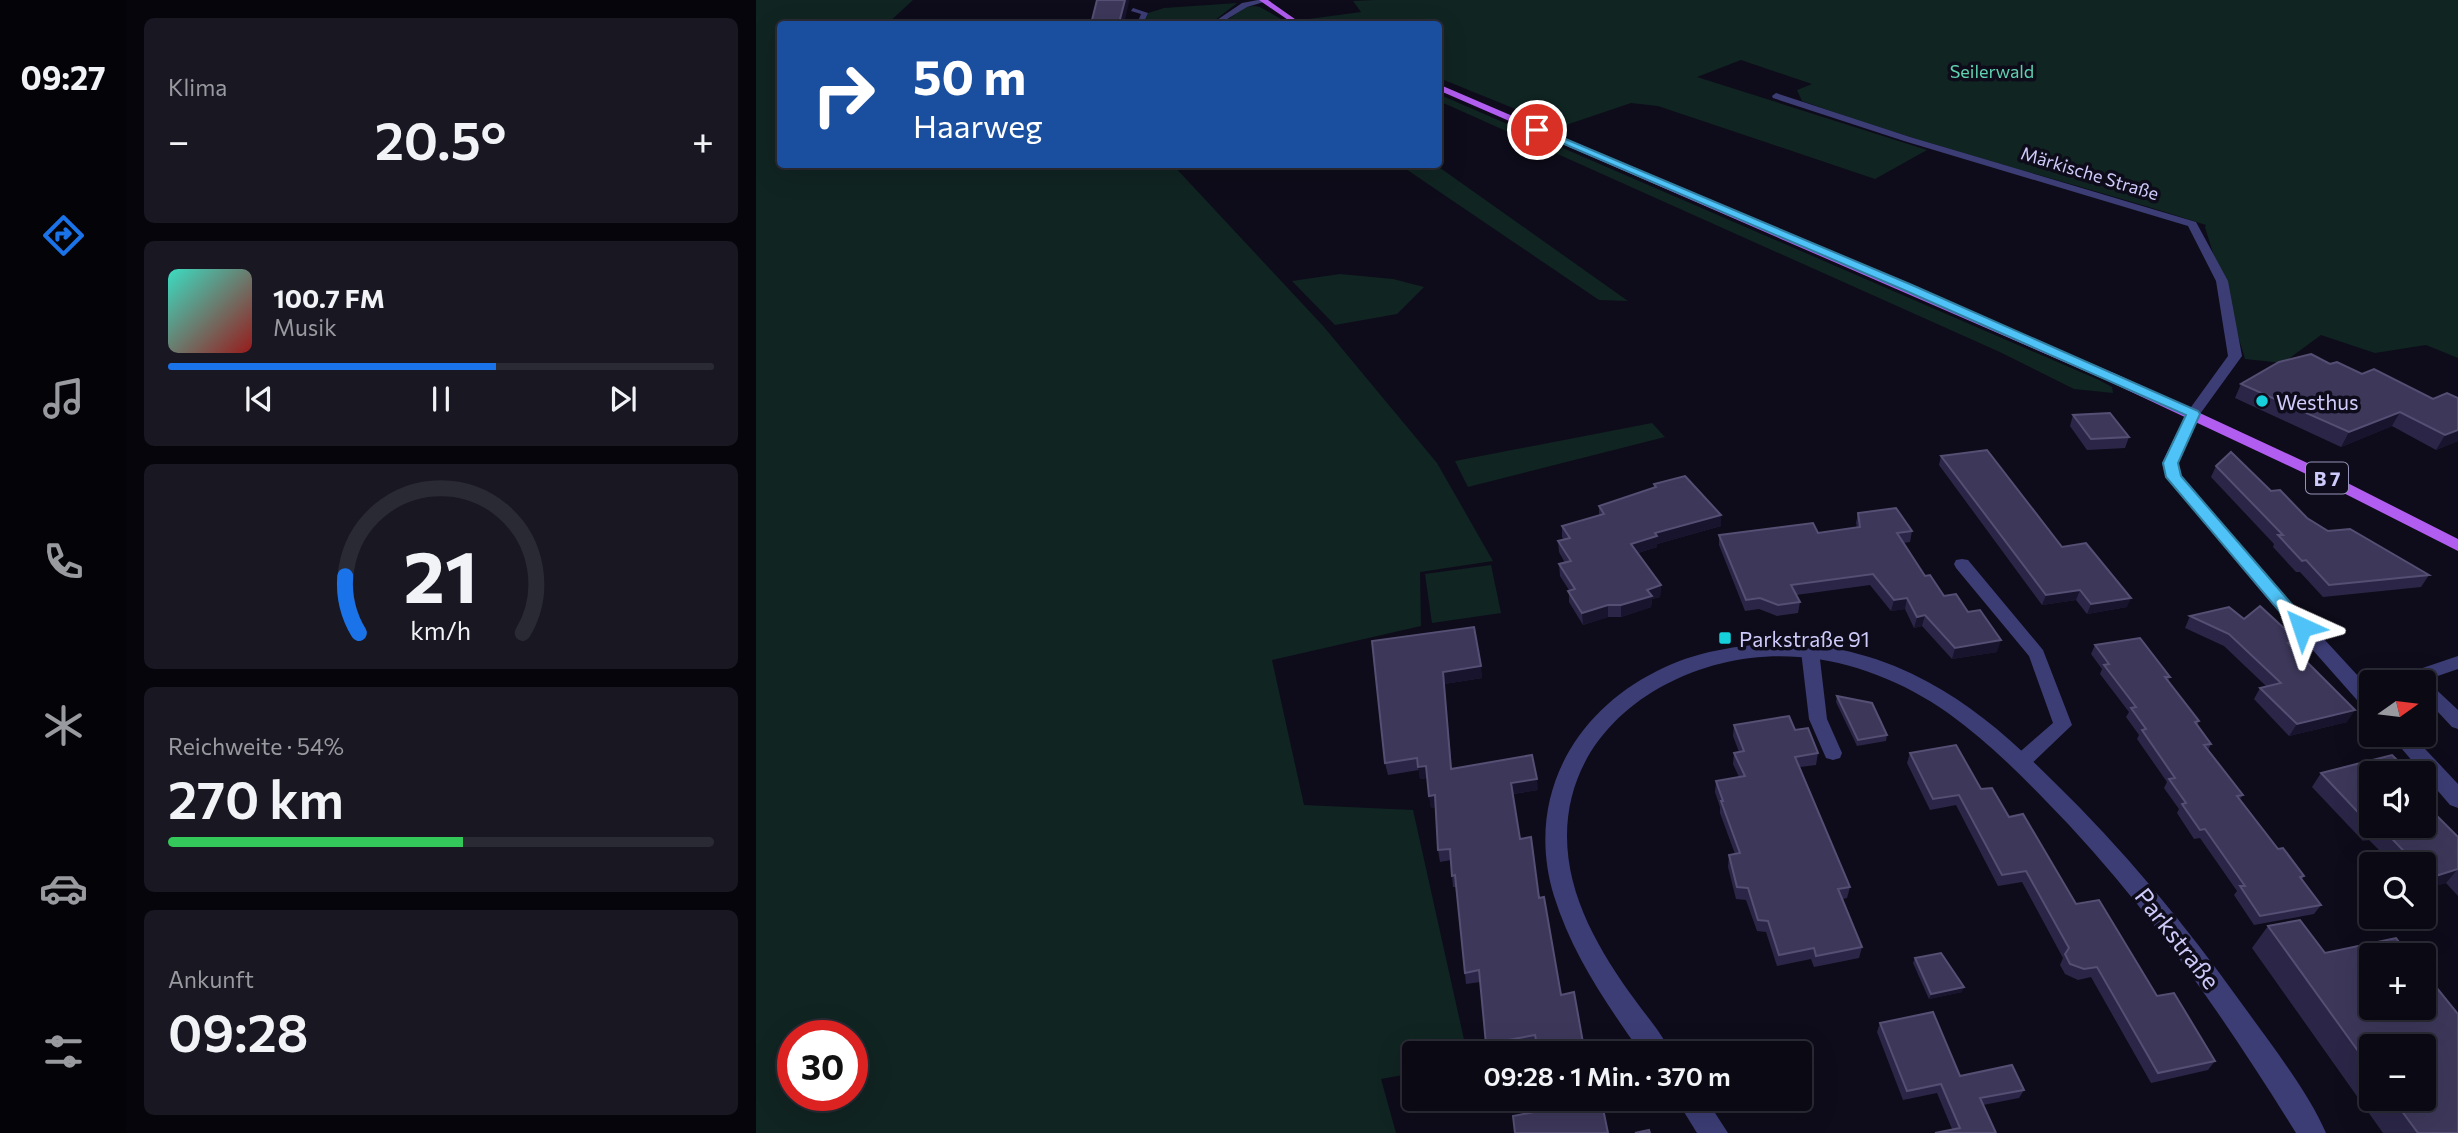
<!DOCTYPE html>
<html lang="de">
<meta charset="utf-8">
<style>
body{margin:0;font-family:Commissioner,sans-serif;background:#181722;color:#f1f3f6;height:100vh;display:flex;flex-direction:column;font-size:26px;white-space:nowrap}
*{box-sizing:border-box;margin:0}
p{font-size:23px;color:#999aa0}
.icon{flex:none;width:38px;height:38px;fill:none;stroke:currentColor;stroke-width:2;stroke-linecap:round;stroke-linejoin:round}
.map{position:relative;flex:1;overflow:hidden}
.panel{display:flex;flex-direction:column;gap:18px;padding:18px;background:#06050b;width:630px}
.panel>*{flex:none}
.hud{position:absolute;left:21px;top:21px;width:665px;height:147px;border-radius:7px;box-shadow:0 7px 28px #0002,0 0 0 2px #2a2a34;background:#1a4fa0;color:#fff;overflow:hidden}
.needle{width:46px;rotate:76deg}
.buttons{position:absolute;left:1603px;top:670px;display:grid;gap:14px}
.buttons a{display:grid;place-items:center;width:77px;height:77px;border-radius:7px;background:#0a0914;box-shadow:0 7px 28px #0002,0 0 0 2px #2a2a34;font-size:35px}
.speed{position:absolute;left:21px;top:1020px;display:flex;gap:14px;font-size:35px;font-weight:700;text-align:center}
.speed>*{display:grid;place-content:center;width:91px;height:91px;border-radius:50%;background:#0a0914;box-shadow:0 7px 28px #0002,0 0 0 2px #2a2a34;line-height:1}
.speed .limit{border:10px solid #d22;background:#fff;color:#111}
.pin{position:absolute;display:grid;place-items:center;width:60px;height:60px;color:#fff;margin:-30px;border:4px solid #fff;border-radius:50%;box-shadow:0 2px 7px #0007}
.me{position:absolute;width:77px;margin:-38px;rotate:318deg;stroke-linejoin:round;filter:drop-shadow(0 0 5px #0008)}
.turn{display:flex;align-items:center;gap:24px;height:147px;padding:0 21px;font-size:32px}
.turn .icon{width:91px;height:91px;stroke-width:2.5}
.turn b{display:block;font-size:49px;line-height:60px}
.big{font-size:52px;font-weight:600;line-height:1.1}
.panel .card{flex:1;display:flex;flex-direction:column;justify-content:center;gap:10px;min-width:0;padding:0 24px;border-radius:10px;background:#181722}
.panel .dial{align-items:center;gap:0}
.dial svg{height:182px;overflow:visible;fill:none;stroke:#2a2a34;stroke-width:7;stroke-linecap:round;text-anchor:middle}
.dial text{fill:#f1f3f6;stroke:none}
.song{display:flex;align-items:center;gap:21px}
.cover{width:84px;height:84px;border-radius:10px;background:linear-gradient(135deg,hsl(170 70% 55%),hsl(0 70% 35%))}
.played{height:7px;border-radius:4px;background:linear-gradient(90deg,#1a73e8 60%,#2a2a34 60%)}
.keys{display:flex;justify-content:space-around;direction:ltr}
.heat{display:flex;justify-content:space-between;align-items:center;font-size:38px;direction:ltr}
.charge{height:10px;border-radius:5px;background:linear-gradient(90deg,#34c759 54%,#2a2a34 0)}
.trip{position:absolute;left:646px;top:1041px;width:410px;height:70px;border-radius:7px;background:#0a0914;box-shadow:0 7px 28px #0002,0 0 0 2px #2a2a34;font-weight:600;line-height:70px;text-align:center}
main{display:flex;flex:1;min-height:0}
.menu{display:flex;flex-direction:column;width:126px;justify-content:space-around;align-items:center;background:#040408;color:#999aa0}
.menu .icon{width:49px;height:49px}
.menu .selected{color:#1a73e8}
.menu b{font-size:32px;color:#f1f3f6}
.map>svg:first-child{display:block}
</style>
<main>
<nav class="menu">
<b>09:27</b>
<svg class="icon selected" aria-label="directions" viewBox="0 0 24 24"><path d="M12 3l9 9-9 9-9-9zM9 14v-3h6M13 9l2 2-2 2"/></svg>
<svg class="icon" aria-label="music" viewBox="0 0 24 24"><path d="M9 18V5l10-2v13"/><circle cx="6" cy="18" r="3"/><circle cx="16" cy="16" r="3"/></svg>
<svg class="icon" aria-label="phone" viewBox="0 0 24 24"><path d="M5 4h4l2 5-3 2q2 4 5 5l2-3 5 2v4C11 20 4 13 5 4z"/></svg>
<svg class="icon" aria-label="climate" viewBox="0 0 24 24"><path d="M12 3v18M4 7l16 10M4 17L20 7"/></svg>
<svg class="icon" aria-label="car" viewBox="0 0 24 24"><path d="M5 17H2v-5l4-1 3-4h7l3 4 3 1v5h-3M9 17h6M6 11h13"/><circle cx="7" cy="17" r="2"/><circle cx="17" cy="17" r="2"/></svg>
<svg class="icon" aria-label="filters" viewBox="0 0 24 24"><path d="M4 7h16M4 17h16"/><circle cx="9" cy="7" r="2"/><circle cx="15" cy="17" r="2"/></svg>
</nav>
<section class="panel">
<div class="card"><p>Klima</p>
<div class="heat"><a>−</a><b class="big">20.5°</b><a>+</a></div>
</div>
<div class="card">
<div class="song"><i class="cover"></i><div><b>100.7 FM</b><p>Musik</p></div></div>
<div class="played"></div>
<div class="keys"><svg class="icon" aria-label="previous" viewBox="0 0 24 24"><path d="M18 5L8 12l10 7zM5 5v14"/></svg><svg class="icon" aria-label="pause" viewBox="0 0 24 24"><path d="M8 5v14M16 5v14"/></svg><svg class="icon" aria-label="next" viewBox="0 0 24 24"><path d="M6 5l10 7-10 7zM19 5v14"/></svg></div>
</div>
<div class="card dial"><svg viewBox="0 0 100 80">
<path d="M14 69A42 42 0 1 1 86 69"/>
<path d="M14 69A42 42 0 0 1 8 44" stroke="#1a73e8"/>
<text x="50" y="56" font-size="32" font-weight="700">21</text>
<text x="50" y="72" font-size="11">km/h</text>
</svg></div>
<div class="card"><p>Reichweite · 54%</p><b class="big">270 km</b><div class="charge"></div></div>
<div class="card"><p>Ankunft</p><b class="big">09:28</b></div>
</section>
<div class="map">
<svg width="1702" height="1133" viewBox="0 0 1702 1133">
<rect width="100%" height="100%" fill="#0e0c1a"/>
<!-- green -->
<g fill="#102422" fill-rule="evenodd">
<path d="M0 0H157L132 23 163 22 160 24H24V164L417 165 568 327 681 463 737 561 664 572 665 626 516 660 548 805 657 810 711 1053 658 1054V1073L625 1079 640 1133H0ZM37 1036H96V1096H37Z"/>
<path d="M618 0H1702V358L1670 345 1619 353 1565 335 1527 363 1489 359 1449 227 1450 225C1316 182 1179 149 1046 101L1041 90 1056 84 985 60 941 77 1171 150 1119 179 902 106 875 103 804 127 683 78 682 24H562L553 19 605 12 597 1Z"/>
<polygon points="481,3 454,24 387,24 392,13 408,8"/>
<polygon points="499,6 504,7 534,24 465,24 490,7"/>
<polygon points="682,94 1343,380 1356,387 1357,393 1318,389 1246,353 683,101"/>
<polygon points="644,165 680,165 872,301 843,300"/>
<polygon points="584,274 637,279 668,287 641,314 579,325 536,281"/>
<polygon points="896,423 909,437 712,487 699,461"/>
<polygon points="735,565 745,613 676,623 669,574"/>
</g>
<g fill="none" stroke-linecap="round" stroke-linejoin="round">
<!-- service -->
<g fill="#3c3d75" fill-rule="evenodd">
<polygon points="377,8 392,13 387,24 381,24 385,14 375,11"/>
<polygon points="1206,559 1212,560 1287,650 1316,725 1272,767 1265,769 1258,767 1256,762 1258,757 1297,723 1273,656 1200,568 1198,564 1200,560"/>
<polygon points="1054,645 1060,647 1063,651 1071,719 1086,753 1084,758 1077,760 1070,758 1053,719 1045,651 1048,647"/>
<polygon points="1702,656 1702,669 1670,680 1702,710 1702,729 1696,727 1668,697 1668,682 1637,682 1640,677"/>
</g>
<!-- minor -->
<g fill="#3c3d75" fill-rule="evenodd">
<polygon points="502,0 511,1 491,7 463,24 455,24 486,3"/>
<polygon points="1020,93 1154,137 1440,222 1472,281 1486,356 1444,414 1422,463 1426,476 1521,588 1615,690 1615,710 1608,708 1509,596 1410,477 1406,463 1430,414 1472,356 1460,281 1432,226 1148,141 1017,98 1016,96"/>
<path d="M1030 642C1079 645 1129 658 1172 682 1219 707 1259 743 1297 781 1367 849 1429 924 1486 1004 1512 1040 1553 1093 1570 1133H1540C1466 1014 1387 899 1288 799 1258 768 1227 738 1192 713 1148 682 1096 661 1043 657 935 648 811 717 811 836 811 897 844 952 879 1000 891 1017 907 1034 915 1054H886C851 1005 816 954 798 896 769 801 815 714 901 671 941 650 986 645 1030 642Z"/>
<polygon points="1634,735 1656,735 1702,784 1702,808 1694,805"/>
<polygon points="920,1099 950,1099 972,1133 941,1133"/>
</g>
<!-- primary -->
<g fill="#b15def" fill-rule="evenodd">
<polygon points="503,0 512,0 546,24 538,24"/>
<polygon points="682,84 1362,375 1560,467 1702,539 1702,551 1548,473 1352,381 682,90"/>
</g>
</g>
<!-- wall -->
<g fill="#2b2647" fill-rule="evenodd">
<polygon points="1555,354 1702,441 1680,450 1636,426 1585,447 1479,398 1485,384"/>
<polygon points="1317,415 1373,437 1369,448 1331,450 1314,426"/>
<polygon points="1185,456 1306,547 1371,607 1331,614 1320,600 1286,605 1183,465"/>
<polygon points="1460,466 1515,491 1551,518 1572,531 1673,575 1665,587 1567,597 1544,572 1540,572 1517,547 1518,544 1455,477"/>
<polygon points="898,484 965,515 965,526 901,544 901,547 882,553 905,585 904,597 896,599 895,607 865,617 852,617 827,625 813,602 813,590 804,576 803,564 809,563 803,552 802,541 808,540 806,537 806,526 843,515 843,506 898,488"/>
<polygon points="1102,513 1156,531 1154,542 1147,543 1169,576 1188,596 1212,612 1241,652 1196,659 1166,626 1158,628 1149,609 1135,611 1114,585 1040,595 1044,602 1042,613 1021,616 1003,609 989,611 963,545 963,535 1062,533 1101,528 1100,523"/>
<polygon points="1434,616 1488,619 1542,641 1537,648 1591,722 1533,736 1498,699 1504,688 1510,686 1468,646 1429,628"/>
<polygon points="718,627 726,678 688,684 696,769 782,790 757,794 764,839 783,898 805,995 829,1054 782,1054 780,1046 739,1054 732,1054 724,982 710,984 700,887 697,887 695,860 684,862 682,850 679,807 675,808 671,778 664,779 663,770 632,775 629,763"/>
<polygon points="1339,645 1414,677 1412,681 1443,721 1441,726 1455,744 1452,750 1487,795 1484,799 1522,849 1548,876 1546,879 1565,905 1558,914 1498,925 1478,895 1481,891 1444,838 1438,839 1421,813 1423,809 1408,788 1411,782 1381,739 1383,735 1370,717 1373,712 1344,674 1346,669 1335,654"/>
<polygon points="1081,696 1131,735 1130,741 1101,746 1080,702"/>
<polygon points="978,725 1039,730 1062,753 1060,765 1044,767 1094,887 1091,898 1087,899 1106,947 1103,958 1058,967 1055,959 1021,966 1010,932 1001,931 990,900 980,899 972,867 973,855 979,854 964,813 964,807 959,792 960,781 983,777 977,764 978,753 983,752 977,736"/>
<polygon points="1154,753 1225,789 1253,817 1320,904 1459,1061 1452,1070 1395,1083 1335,977 1322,980 1309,974 1304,965 1307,958 1266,882 1242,886 1200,805 1174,810 1151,763"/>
<polygon points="1565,773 1615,774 1668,796 1678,806 1675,810 1702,837 1702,896 1690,883 1668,889 1668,864 1637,864 1613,840 1607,841 1556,787"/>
<path d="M1512 926 1569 953 1702 1133H1627L1496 948ZM1615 1046 1668 1099H1615Z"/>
<polygon points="1159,958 1206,992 1173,999 1157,963"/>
<polygon points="1124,1023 1204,1076 1268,1090 1263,1098 1227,1105 1240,1133 1196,1129 1181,1093 1147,1100 1121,1032"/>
</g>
<!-- shaded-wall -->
<g fill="#18142d">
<polygon points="369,0 373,0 373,2 368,24 346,24"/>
<polygon points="1644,412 1636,426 1585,447 1593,432"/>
<polygon points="1702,430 1702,441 1680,450 1689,435"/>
<polygon points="965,515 965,526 901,544 901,547 875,555 875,544 899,533"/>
<polygon points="905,585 904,597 896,599 895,607 865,617 865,605 891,590"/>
<polygon points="1324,590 1320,600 1286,605 1290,595"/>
<polygon points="1151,598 1149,609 1135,611 1138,600"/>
<polygon points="1375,598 1371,607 1331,614 1335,604"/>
<polygon points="852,605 852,617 827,625 826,613"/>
<polygon points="1169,615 1166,626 1158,628 1161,617"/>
<polygon points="1245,640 1241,652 1196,659 1199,648"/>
<polygon points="1542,641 1535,652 1532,643"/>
<polygon points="725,666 726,678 688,684 697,780 687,672"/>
<polygon points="1599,710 1591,722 1533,736 1541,724"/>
<polygon points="670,766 672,778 664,779 662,767"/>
<polygon points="781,779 782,790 756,794 755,783"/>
<polygon points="679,795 681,807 675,808 673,796"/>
<polygon points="1624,826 1613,840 1607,841 1617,828"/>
<polygon points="1702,869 1690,883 1668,889 1668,884 1673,878"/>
<polygon points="1208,987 1206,992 1173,999 1175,994"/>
</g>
<!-- building -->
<g fill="#3d385a" stroke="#544f73" stroke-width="2">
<polygon points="341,0 369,0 363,23 335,24"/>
<polygon points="1555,354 1574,364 1581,362 1606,374 1618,369 1677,399 1691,393 1702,398 1702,430 1689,435 1644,412 1593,432 1485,384 1523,362"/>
<polygon points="1354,413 1373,437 1335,439 1317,415"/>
<polygon points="1231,450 1306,547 1330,543 1375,598 1335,604 1324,590 1290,595 1185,456"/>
<polygon points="1475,452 1515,491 1524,490 1551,518 1572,531 1594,529 1673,575 1573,585 1550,560 1546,561 1522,535 1527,535 1460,466"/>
<polygon points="929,476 965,515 899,533 901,536 875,544 905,585 891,590 896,596 865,605 852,605 826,613 812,591 819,589 803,564 815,561 802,541 814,538 806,526 848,514 843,506 900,487 898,484"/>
<polygon points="1140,508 1156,531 1141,533 1169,576 1174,575 1188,596 1200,594 1212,612 1224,610 1245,640 1199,648 1169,615 1161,617 1151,598 1138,600 1117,574 1035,585 1044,602 1022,605 1004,598 990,600 963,535 1057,523 1062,533 1104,527 1102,513"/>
<polygon points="1504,606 1542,641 1532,643 1599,710 1541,724 1504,688 1525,683 1473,634 1434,616 1473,607 1488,619"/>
<polygon points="718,627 725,666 687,672 695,769 776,755 781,779 755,783 764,839 775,837 783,898 788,897 805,995 818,992 829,1054 783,1054 779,1035 730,1044 723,970 709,973 699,875 696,876 694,849 682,850 679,795 673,796 670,766 662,767 661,758 629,763 616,641"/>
<polygon points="1384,638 1414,677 1409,677 1443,721 1439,722 1455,744 1448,745 1487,795 1481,796 1522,849 1527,848 1548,876 1544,877 1565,905 1504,916 1484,886 1489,886 1449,829 1444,830 1426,804 1430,803 1413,779 1419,778 1386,730 1390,729 1375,708 1380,707 1348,665 1353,664 1339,645"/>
<polygon points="1081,696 1116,703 1131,735 1102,740"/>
<polygon points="1033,716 1039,730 1052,728 1062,753 1039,757 1094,887 1082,889 1106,947 1060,956 1058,948 1023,955 1012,921 1002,920 992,888 981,887 973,855 984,853 965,801 967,801 960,781 989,776 978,753 988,751 978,725"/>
<polygon points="1200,745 1225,789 1236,788 1253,817 1267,814 1320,904 1343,900 1401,996 1418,993 1459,1061 1402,1073 1341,967 1328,969 1314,964 1309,954 1313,948 1270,871 1246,875 1203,795 1177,799 1154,753"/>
<polygon points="1636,755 1655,774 1615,774 1615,826 1565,773"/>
<polygon points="1668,796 1678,806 1672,807 1702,837 1702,869 1673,878 1668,872 1668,864 1660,864 1624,826 1617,828 1616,826 1668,826"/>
<polygon points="1544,920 1569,953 1640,938 1654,956 1615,956 1615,1008 1668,1008 1668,972 1702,1014 1702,1133 1662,1133 1637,1099 1668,1099 1668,1046 1615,1046 1615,1069 1512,926"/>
<polygon points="1185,953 1208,987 1175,994 1159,958"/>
<polygon points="1177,1012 1204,1076 1256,1065 1268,1090 1224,1098 1240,1133 1179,1133 1204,1128 1185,1084 1151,1091 1124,1023"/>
<polygon points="790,1099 845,1099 852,1133 759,1133 757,1116 784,1111 784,1108 791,1107"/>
<polygon points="893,1130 894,1133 879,1133"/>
</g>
<!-- route -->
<polygon fill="#4fc3f7" stroke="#337fa1" stroke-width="2" points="781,127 1156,285 1442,411 1444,414 1422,463 1425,476 1552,623 1555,627 1552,631 1540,631 1410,477 1407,463 1430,415 1148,290 778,131"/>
<!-- markers -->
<g fill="#16d1db" stroke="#0e0c1a" stroke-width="2.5">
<circle cx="1506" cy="401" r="7"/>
<rect x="962" y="631" width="14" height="14" rx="3.5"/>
</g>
<g text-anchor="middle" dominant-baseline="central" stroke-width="7" stroke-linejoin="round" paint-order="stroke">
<!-- far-park labels -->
<g font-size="18" fill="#60d1af" stroke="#0e0c1a">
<text x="1236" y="71">Seilerwald</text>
</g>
<!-- far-street labels -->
<g font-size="18" fill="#cecbfa" stroke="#0e0c1a">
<text transform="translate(1334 173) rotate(17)">Märkische Straße</text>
</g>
<!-- shield labels -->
<rect fill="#0e0c1a" stroke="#9492b7" stroke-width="2" x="1550" y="462.5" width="42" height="31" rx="5"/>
<g font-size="19" font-weight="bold" fill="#cecbfa">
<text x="1571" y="478">B 7</text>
</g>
<!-- poi labels -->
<g font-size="21" fill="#cecbfa" stroke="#0e0c1a" text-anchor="start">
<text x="1520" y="401">Westhus</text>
<text x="983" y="638">Parkstraße 91</text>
</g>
<!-- near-street labels -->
<g font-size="24" fill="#cecbfa" stroke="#0e0c1a">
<text transform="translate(1422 938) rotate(52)">Parkstraße</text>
</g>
</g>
</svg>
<div class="buttons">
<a><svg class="needle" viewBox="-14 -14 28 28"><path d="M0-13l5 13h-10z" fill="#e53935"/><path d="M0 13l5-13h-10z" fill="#999aa0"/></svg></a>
<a><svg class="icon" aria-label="sound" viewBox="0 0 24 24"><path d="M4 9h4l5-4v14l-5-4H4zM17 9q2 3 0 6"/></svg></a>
<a><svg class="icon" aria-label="search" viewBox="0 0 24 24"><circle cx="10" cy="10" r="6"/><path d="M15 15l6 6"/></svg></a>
<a>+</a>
<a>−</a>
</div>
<div class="speed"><div class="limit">30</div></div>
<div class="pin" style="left:781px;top:130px;background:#d93025"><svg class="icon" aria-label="arrive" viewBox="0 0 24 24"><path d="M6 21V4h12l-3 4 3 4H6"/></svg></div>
<svg class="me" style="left:1546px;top:627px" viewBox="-20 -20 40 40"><path d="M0-17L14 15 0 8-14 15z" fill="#4fc3f7" stroke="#fff" stroke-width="4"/></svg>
<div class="trip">09:28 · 1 Min. · 370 m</div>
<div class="hud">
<div class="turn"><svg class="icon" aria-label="right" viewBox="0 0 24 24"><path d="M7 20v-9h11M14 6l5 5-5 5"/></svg><div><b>50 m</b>Haarweg</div></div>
</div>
</div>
</main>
